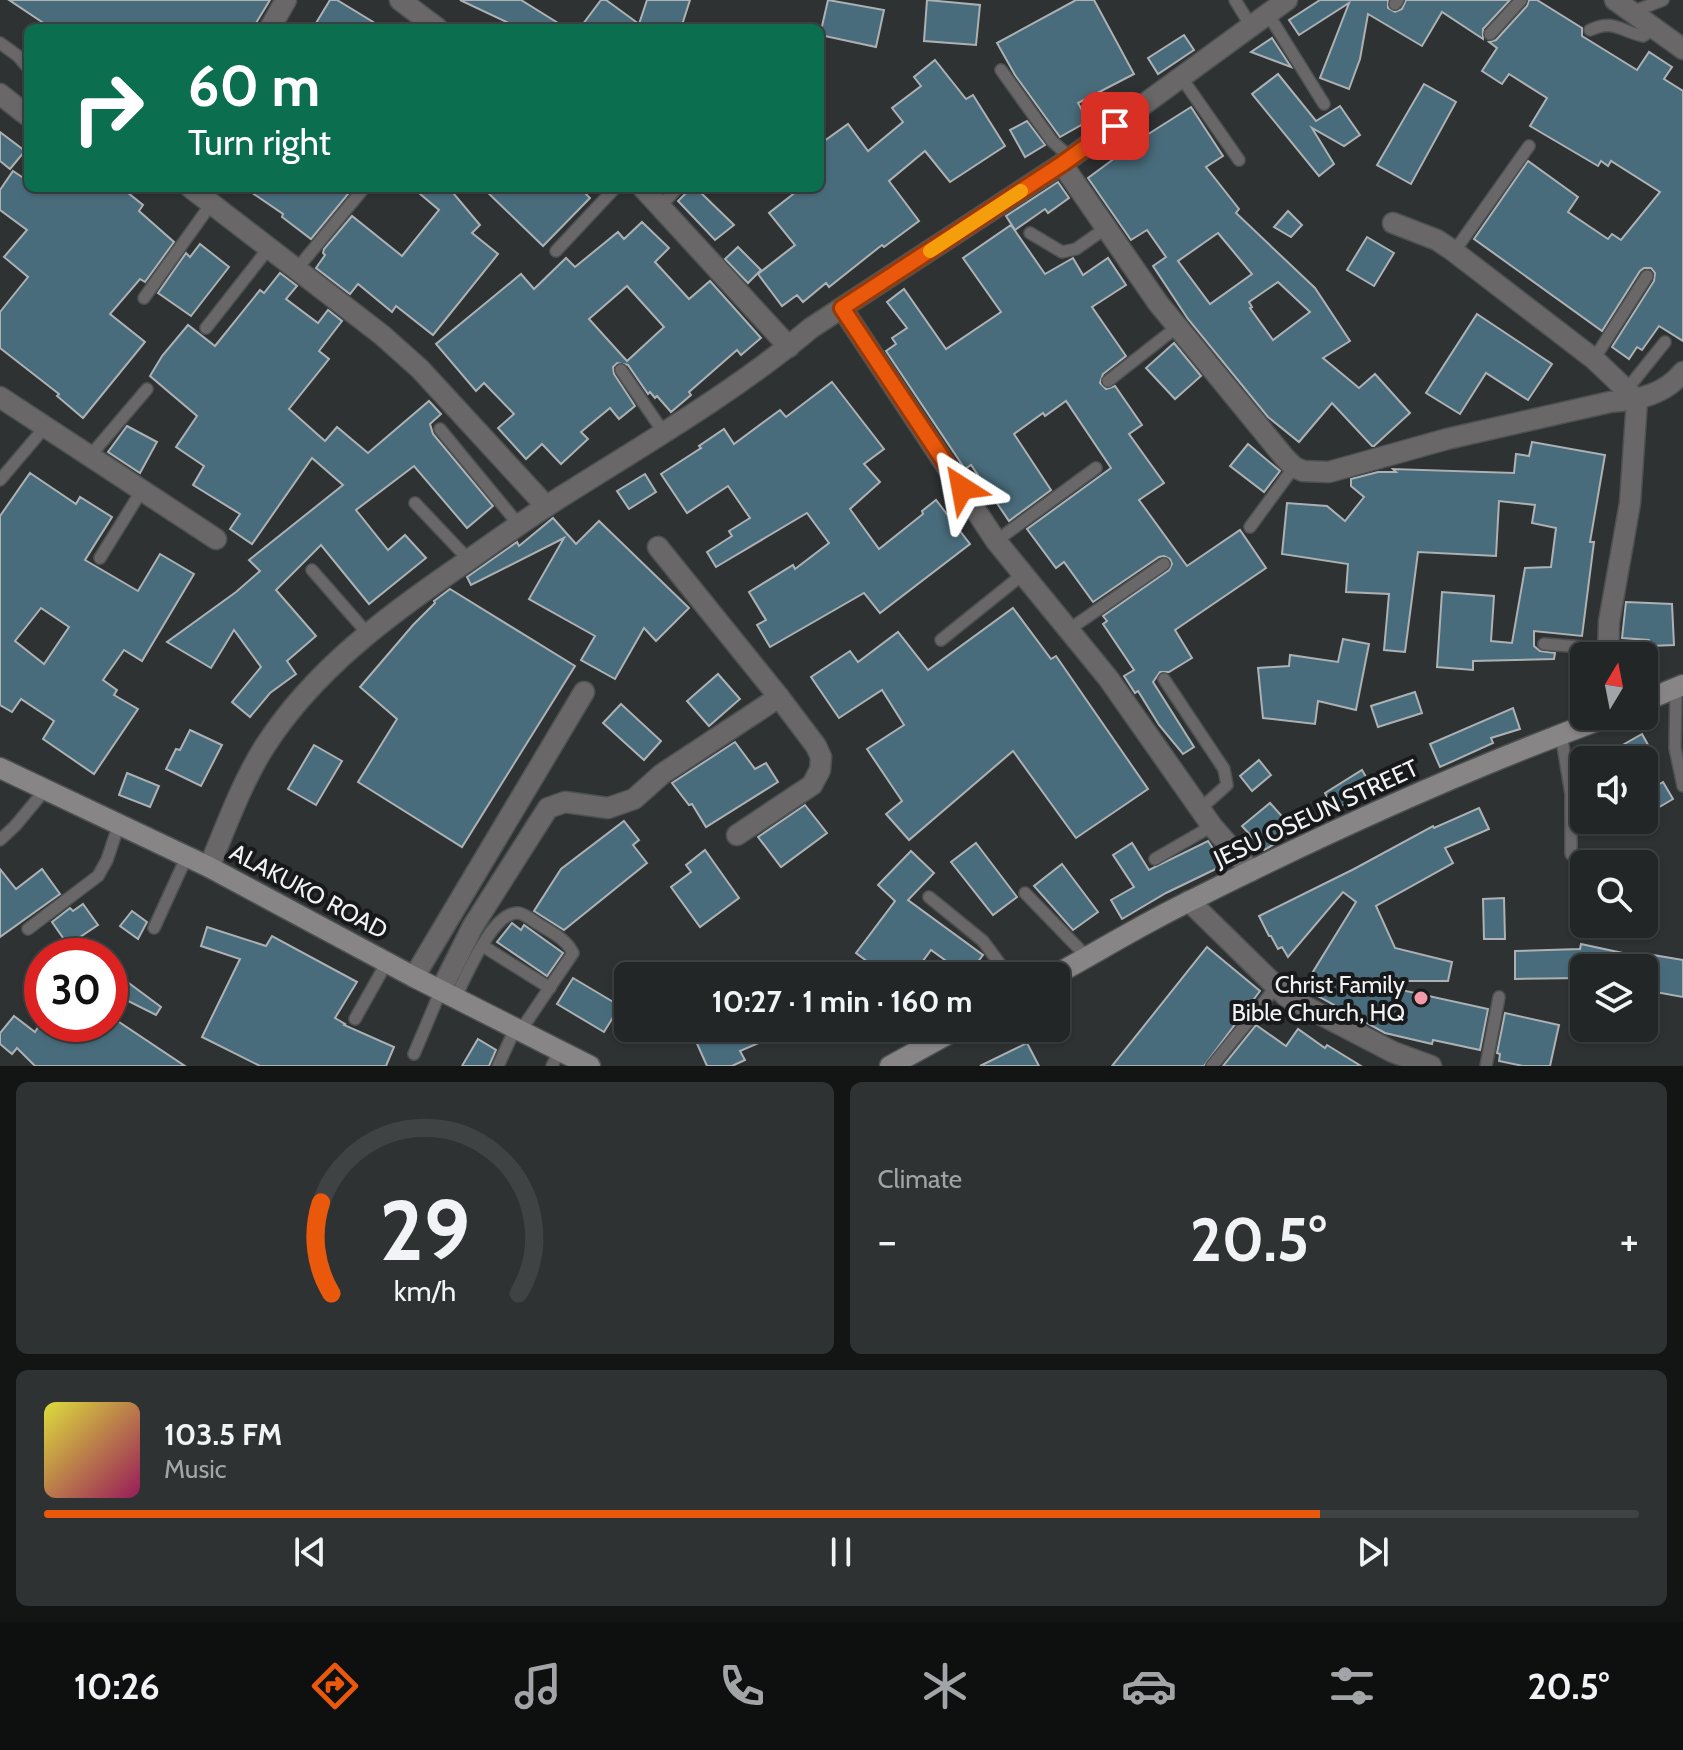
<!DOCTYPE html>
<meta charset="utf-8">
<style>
body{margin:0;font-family:Cabin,sans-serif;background:#2e3232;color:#f1f3f6;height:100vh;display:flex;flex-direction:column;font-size:30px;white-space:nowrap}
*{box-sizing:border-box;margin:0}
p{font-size:26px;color:#a2a5a7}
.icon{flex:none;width:44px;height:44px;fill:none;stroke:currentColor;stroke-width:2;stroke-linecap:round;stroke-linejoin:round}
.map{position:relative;height:1066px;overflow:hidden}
.details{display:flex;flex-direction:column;gap:16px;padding:16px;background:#131515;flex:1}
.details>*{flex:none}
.banner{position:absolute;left:24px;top:24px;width:800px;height:168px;border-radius:12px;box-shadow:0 2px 6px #0004,0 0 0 2px #3f4343;background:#0b6e4f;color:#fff;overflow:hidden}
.needle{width:52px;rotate:10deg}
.buttons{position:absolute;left:1570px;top:642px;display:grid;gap:16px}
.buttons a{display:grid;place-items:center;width:88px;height:88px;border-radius:12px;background:#222626;box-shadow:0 2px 6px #0004,0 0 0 2px #3f4343;font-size:40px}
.speed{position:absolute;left:24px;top:938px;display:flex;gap:16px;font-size:40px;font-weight:700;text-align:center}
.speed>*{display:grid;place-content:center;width:104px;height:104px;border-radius:50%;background:#222626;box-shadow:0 2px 6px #0004,0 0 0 2px #3f4343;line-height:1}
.speed .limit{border:12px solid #d22;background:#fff;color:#111}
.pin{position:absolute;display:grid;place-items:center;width:68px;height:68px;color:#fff;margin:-34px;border-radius:16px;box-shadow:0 4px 12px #0006}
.me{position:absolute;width:88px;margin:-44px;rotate:326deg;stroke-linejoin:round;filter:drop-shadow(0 0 6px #0008)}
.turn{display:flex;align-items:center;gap:28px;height:168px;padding:0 32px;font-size:36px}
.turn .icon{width:104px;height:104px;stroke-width:2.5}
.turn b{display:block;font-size:56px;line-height:68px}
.big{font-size:60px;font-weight:800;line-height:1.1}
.details .widget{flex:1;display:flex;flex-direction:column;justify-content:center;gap:12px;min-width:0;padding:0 28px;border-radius:12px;background:#2e3232}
.details .dial{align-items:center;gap:0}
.dial svg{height:208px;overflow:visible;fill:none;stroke:#3f4343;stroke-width:7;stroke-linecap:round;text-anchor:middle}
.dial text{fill:#f1f3f6;stroke:none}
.song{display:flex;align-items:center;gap:24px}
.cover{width:96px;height:96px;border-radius:12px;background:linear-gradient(135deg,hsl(60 70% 55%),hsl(330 70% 35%))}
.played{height:8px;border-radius:4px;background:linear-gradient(90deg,#ea580c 80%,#3f4343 80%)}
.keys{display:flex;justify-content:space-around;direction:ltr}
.heat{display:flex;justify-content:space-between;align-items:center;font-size:44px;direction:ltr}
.details .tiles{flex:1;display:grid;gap:16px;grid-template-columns:1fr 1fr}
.widget:last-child{grid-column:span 2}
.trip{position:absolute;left:614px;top:962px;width:456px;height:80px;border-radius:12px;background:#222626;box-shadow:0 2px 6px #0004,0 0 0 2px #3f4343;font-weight:800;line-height:80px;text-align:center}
.menu{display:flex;height:128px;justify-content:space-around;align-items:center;background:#0e0f0f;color:#a2a5a7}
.menu .icon{width:56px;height:56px}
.menu .on{color:#ea580c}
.menu b{font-size:36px;color:#f1f3f6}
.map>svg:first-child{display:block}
</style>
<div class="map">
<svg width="1683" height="1066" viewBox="0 0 1683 1066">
<rect width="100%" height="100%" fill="#2e3233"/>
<!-- building -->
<g fill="#496c7c" stroke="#adb1b3" stroke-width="2" fill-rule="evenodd">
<polygon points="9,0 270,0 253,28 51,28"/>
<polygon points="330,0 337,0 383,28 313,28"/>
<polygon points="460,0 521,0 566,28 519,28"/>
<polygon points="601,0 606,0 639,24 647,0 690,0 681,28 580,28"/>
<polygon points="828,0 884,10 876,47 820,35"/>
<polygon points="927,0 980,5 976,45 924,41"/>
<polygon points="1076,0 1094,0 1134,74 1078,103 1088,121 1060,137 1015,75 997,43"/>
<polygon points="1320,0 1388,0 1388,8 1395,12 1402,9 1406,0 1510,0 1483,29 1483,39 1442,12 1422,46 1368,14 1360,59 1349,89 1320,78 1349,3 1299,35 1289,20"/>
<polygon points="1529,0 1537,0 1582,28 1582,36 1637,70 1649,52 1672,67 1664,79 1683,91 1683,341 1659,326 1642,350 1637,347 1629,359 1612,347 1654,281 1655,273 1651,268 1644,268 1640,271 1602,331 1474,239 1528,161 1578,197 1568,212 1608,239 1612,234 1621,240 1660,192 1611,161 1608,166 1601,161 1598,166 1530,126 1547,98 1509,74 1502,84 1482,71 1497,48 1489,42 1496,40 1527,6"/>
<polygon points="1184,35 1194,50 1158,74 1148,58"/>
<polygon points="1272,38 1291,67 1251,52"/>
<polygon points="935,60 966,99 973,95 1005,146 950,182 925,151 889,181 919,221 884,247 882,245 829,287 826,283 803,302 797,295 782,306 758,274 795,245 769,213 801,188 820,188 820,144 848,124 868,151 903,122 892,108 921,86 914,77"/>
<polygon points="1278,74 1316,121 1340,106 1360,135 1344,146 1312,128 1334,164 1319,176 1252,94"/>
<polygon points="1424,84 1456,102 1411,184 1377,165"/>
<path d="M1191 107 1223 156 1206 167 1239 209 1236 213 1315 288 1350 341 1323 358 1359 388 1375 374 1410 413 1374 446H1372L1332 403 1299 442 1268 417 1188 319 1153 266 1166 257 1147 230 1131 240 1088 178 1142 138ZM1218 233 1252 274 1210 304 1178 261ZM1278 282 1310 312 1273 340 1250 308 1252 307 1249 302Z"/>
<polygon points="1027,121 1045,145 1025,157 1010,130"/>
<polygon points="0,132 25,151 10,169 0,161"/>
<polygon points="13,171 28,181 28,188 122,188 143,205 139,211 174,242 145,282 140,279 110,314 145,342 83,418 57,396 59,394 0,348 0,312 28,277 4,257 27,230 0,210 0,190"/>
<polygon points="1058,182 1069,198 1048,213 1045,209 1015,230 1006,216"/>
<polygon points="245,188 353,188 311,239 282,217 283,214"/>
<polygon points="413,188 449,188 480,225 472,233 498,254 433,335 396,306 392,312 358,284 350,294 316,268 325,255 323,253 324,249 352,216 402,256 439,210"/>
<polygon points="483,188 580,188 590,198 543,246"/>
<polygon points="691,188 696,188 734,225 715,240 678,201"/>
<polygon points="1288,211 1302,225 1291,237 1274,227"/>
<path d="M642 222 669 248 655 262 689 299 710 281 761 338 741 355 737 350 689 392 691 395 671 412 657 396 655 398 650 392 648 394 628 365 617 363 613 367 614 374 635 406 619 419 610 408 581 432 588 439 561 464 542 444 526 459 498 428 514 414 484 383 476 391 436 344 521 274 534 289 566 258 575 267 618 232 624 239ZM627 286 664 327 627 361 589 319Z"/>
<polygon points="1011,225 1045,274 1073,258 1083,275 1108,258 1126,285 1092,307 1126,356 1103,374 1100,383 1106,389 1115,386 1142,425 1129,434 1164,483 1139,500 1187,566 1240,530 1266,568 1175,630 1192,658 1169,672 1160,672 1153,682 1194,747 1183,754 1159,725 1138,691 1135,693 1124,676 1134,670 1103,624 1107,621 1103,616 1169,570 1172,564 1170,559 1164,556 1159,557 1093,602 1064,562 1056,568 1027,529 1111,468 1066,401 1045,416 1043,413 1014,434 1051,490 1009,521 971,465 965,469 886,351 896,344 892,338 907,328 887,302 904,289 946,349 1001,312 963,258"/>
<polygon points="1367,237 1394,253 1374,286 1347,270"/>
<polygon points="200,244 229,267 191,316 158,293 186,253 190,257"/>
<polygon points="738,247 761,270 748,283 725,259"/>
<polygon points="280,273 297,286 286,299 318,323 328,310 342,321 319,351 329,359 289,409 325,441 337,427 368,453 429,401 441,414 430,424 433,434 493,506 467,528 414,466 356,510 388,550 405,535 426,558 369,604 321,545 276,590 316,636 287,661 296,674 270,693 250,717 232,702 261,667 234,630 211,668 167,642 236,592 260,571 249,560 343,485 312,458 252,544 230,529 240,514 193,485 204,466 176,447 197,416 150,376 162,356 188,325 215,346 260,290 264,293"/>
<polygon points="1477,314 1552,364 1528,400 1486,373 1460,414 1426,393"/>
<polygon points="1174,343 1201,376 1175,399 1146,368"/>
<polygon points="832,382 884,449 864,464 880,482 850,509 879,549 923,514 922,511 936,500 970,544 880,613 864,593 770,647 757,625 766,620 749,592 793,565 795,569 829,543 807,513 716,567 707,552 732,536 729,531 750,518 728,486 687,513 661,474 701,448 699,446 724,429 734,444 780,410 786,417"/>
<polygon points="127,426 157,442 140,473 108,452"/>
<polygon points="1532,442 1605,455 1590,542 1594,542 1582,636 1534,631 1534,646 1540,651 1555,653 1554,659 1473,661 1473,670 1437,667 1442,592 1494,596 1491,641 1512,643 1525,568 1551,567 1556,528 1532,523 1535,505 1499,501 1496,556 1418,552 1405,652 1384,650 1389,594 1346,592 1348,564 1282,554 1287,503 1327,506 1345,521 1364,497 1351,486 1351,479 1378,472 1396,472 1393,469 1514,473 1516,454 1529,456"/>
<polygon points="1248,444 1280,471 1264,492 1230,466"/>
<path d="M30 473 76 504 80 497 112 517 85 560 138 591 160 554 194 574 142 661 124 650 103 680 117 690 114 695 138 709 94 774 43 739 54 721 21 699 12 712 0 705V516ZM41 608 69 627 44 664 15 641Z"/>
<polygon points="645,474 656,492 629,509 617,491"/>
<polygon points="553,518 576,544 599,521 689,608 656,641 644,628 615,679 581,660 595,636 529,599 564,538 471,585 467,577 517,542 519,546"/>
<polygon points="450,589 575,666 462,847 358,782 397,719 360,687 413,625 435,603 434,601"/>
<polygon points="1626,602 1672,604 1674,645 1650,646 1649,640 1622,638"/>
<polygon points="1013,608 1051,659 1056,656 1148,789 1076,838 1013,751 909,840 886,814 902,801 867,749 904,725 882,690 839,718 811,677 850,651 858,662 898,632 928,670"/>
<polygon points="1343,639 1369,644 1356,710 1318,701 1315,724 1263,718 1258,668 1289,666 1290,655 1338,662"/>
<polygon points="718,674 740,699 709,726 687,701"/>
<polygon points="1415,692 1422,713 1378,727 1371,706"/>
<polygon points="621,704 661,741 644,760 603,723"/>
<polygon points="1513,708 1520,729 1491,738 1493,743 1440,767 1430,744"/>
<polygon points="190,730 222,745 201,786 166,769 176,749 180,750"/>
<polygon points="1642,734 1652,752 1639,760 1596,760"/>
<polygon points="735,742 755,769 766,763 778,782 706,827 692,804 689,805 672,783"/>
<polygon points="314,745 342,761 316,805 288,789"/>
<polygon points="1259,760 1271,775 1252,791 1240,776"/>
<polygon points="1362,770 1373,789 1334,810 1325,793"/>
<polygon points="127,773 159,786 150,807 119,795"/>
<polygon points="1663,782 1673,799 1644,816 1644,793"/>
<polygon points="1270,803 1296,832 1264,850 1242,826"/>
<polygon points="805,805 827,833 781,867 758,837"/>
<polygon points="1479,808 1489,829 1445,848 1453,863 1376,906 1395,948 1452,962 1448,981 1392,981 1392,988 1488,1009 1480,1050 1433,1040 1432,1044 1385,1033 1303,988 1356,902 1343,892 1288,957 1282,947 1278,949 1271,936 1269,936 1259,916 1354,869 1433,826 1434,828"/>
<polygon points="624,821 639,840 633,845 647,863 564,930 534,911 561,869"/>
<polygon points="1208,841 1224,865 1166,893 1122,919 1111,900 1134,887 1113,855 1132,843 1149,870"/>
<polygon points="976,843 1017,897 993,915 951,862"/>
<polygon points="705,850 739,898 700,927 671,887 691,872 686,865"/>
<polygon points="911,851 934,873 908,900 983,955 967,976 931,950 912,976 860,976 868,962 856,953 895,901 878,885"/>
<polygon points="1062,864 1098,912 1073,930 1034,886"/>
<polygon points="0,869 16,889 42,869 60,894 0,937"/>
<polygon points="1504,898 1505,939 1484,939 1483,899"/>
<polygon points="83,904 98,925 68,945 52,922 70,908 73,911"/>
<polygon points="132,911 147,922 138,939 120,926"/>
<polygon points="512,923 521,930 524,925 563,953 547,976 497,942"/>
<polygon points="207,927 266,946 272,936 357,982 335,1018 345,1024 344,1025 394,1047 386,1066 260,1066 202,1037 240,959 201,946"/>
<polygon points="1581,944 1646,958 1647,954 1683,960 1683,997 1644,990 1644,968 1584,968 1584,978 1515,979 1515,951 1580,949"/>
<polygon points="1207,947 1260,991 1204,1066 1112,1066"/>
<polygon points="110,969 161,1007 156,1015 110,992"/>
<polygon points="573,978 620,1006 604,1032 557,1004"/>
<polygon points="1505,1013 1559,1025 1550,1066 1523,1066 1499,1061 1500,1054 1497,1053"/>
<polygon points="14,1016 35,1032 40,1024 110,1024 110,1016 185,1066 35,1066 17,1048 12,1054 0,1044 0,1033"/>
<polygon points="1256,1025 1286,1046 1298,1029 1325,1048 1327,1045 1361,1066 1223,1066"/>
<polygon points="690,1028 793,1028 740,1051 745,1060 732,1066 707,1066"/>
<polygon points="478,1039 496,1050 489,1066 462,1066"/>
<polygon points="1027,1043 1039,1066 980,1066"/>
</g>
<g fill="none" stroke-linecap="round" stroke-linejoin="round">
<!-- lane casing -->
<g stroke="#4d5152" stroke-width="14">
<g id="lane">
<polyline points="1235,0 1251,26"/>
<polyline points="1395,4 1398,0"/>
<polyline points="1632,12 1663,0"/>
<polyline points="1268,14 1324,104"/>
<path d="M1590 30C1614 19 1620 31 1643 36L1654 28"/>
<polyline points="1490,34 1521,0"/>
<polyline points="0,43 18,56 28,68"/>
<polyline points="1001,70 1052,141 1071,158"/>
<polyline points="1181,77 1239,160"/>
<polyline points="660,207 677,188"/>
<polyline points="1030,233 1062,252 1076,249 1106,228"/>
<polyline points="1452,250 1461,242 1529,146"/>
<polyline points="556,251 615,188"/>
<polyline points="296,270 364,188"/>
<polyline points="144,298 211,204"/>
<polyline points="206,328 268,249"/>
<polyline points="1594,359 1647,276"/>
<polyline points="621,370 664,433"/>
<polyline points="1108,381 1177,327"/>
<polyline points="1628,388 1665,342"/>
<polyline points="440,429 519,525"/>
<polyline points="90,456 147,389"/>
<polyline points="0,480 45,427"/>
<polyline points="415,503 469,560"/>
<polyline points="1250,527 1294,467"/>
<polyline points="996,541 1096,468"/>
<polyline points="100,558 142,490"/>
<polyline points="312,570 368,634"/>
<polyline points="1066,626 1074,626 1164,564"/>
<polyline points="941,640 1022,575"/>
<polyline points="1544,644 1608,649"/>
<polyline points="1164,679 1224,769 1227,785 1200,809"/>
<polyline points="1676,688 1675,748 1683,786"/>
<polyline points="1561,734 1571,794 1571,854"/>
<polyline points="0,840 15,826 45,790"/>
<polyline points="1155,859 1212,826"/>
<polyline points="1025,893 1087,957"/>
<polyline points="929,897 983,941 1009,976"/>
<polyline points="154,928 187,856"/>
<polyline points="28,929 98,876 107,860 119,824"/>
<polyline points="483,946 550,988"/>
<path d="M456 996C467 975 493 911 518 913 526 914 533 921 540 925 553 933 566 939 573 953L521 1030"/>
<polyline points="355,1019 387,962"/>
<polyline points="414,1054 441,990"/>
<polyline points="498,1066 516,1027"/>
<polyline points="552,1066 560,1050"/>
<polyline points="1212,1066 1276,987"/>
<polyline points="1486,1066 1499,997"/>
</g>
</g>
<!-- street casing -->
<g stroke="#4d5152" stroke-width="23">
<g id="street">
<polyline points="400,0 437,28"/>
<polyline points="1615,0 1683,49"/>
<polyline points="270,28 286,0"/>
<polyline points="0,94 28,116"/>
<path d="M1062 164 1158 303 1285 458 1294 467 1303 471 1329 472 1447 439 1610 402C1638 400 1664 395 1683 372"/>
<polyline points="191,188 382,335 420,369 546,506"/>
<polyline points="643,188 789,347"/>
<polyline points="1393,223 1437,240 1452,250 1594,359 1637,400 1630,503 1609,622 1608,656"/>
<polyline points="842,308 996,541 1108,678 1212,826 1251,871"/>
<polyline points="0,397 216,539"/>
<polyline points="658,547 779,697 816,746 821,757 820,770 812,785 737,835"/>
<path d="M209 867C226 827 242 782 265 746 314 670 387 616 460 566 490 545 519 524 550 504 638 448 731 395 811 328L1062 164 1287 0"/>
<polyline points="1189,901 1287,997 1393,1052 1431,1066"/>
<polyline points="414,977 584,692"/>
<polyline points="441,990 473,926 548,808 565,802 608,808 634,799 662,774 779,697"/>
</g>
</g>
<!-- secondary casing -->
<g stroke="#4d5152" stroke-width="23">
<g id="secondary">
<polyline points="1644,701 1683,685"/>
<polyline points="0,768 209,867 414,977 590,1066"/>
<path d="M1053 976C1099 951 1144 923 1192 900 1327 832 1468 768 1610 716"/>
<polyline points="890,1066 959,1028"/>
</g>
</g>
<!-- lane -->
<use href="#lane" stroke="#696767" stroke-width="11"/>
<!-- street -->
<use href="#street" stroke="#696767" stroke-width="20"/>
<!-- secondary -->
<use href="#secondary" stroke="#888586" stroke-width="20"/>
</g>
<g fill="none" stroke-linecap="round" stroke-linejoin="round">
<!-- route casing -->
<g stroke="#983908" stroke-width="20">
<polyline id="route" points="962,488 842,308 1062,164 1115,126"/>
</g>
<!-- route -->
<use href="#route" stroke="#ea580c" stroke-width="14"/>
<!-- slow -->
<polyline stroke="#f59e0b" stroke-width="14" points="930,251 1021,191"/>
</g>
<!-- markers -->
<circle fill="#f39aa9" stroke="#18191a" stroke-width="3" cx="1421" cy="998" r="8"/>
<g text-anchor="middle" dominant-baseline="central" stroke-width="8" stroke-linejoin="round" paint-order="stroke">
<!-- street labels -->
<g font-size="24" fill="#f1f3f4" stroke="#18191a">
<text transform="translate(1316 813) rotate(-25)">JESU OSEUN STREET</text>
<text transform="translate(309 891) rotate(28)">ALAKUKO ROAD</text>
</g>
<!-- poi labels -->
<g font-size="24" fill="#f1f3f4" stroke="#18191a" text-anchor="end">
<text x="1405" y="984">Christ Family<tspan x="1405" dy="28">Bible Church, HQ</tspan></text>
</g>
</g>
</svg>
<div class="buttons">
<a><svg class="needle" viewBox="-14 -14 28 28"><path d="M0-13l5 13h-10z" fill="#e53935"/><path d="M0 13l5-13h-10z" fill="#a2a5a7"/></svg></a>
<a><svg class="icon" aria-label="sound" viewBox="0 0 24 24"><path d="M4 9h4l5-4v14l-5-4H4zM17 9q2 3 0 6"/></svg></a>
<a><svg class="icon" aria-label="search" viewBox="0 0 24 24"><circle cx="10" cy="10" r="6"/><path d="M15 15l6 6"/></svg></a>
<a><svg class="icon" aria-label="layers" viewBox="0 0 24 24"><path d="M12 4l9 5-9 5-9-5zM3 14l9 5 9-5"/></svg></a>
</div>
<div class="speed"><div class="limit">30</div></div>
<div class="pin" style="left:1115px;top:126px;background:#d93025"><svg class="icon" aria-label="arrive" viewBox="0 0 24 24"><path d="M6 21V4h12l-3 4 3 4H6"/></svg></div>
<svg class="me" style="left:962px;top:488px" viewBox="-20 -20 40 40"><path d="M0-17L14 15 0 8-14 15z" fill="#ea580c" stroke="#fff" stroke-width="4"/></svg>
<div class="trip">10:27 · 1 min · 160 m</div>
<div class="banner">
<div class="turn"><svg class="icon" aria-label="right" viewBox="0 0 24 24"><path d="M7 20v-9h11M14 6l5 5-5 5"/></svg><div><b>60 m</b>Turn right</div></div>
</div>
</div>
<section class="details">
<div class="tiles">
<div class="widget dial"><svg viewBox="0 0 100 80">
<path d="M14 69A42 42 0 1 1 86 69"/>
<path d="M14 69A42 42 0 0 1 10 34" stroke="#ea580c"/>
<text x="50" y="56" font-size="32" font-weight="700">29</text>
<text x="50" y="72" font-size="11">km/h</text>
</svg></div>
<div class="widget"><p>Climate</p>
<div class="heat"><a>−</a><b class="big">20.5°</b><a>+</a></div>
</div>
<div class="widget">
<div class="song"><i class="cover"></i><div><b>103.5 FM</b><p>Music</p></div></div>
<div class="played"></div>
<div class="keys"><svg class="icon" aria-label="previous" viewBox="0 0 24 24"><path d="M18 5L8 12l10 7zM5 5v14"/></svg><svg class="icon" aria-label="pause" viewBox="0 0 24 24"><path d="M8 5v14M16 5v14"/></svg><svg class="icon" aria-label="next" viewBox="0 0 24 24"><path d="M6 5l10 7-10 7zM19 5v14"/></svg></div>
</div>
</div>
</section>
<nav class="menu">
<b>10:26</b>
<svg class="icon on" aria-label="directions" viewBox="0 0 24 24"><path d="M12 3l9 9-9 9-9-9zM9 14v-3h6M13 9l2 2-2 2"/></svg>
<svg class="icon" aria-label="music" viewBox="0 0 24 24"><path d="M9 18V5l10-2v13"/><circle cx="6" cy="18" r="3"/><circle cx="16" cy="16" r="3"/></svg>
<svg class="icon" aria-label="phone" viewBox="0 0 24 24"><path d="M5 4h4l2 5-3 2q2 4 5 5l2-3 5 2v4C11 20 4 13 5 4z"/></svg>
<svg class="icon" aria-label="climate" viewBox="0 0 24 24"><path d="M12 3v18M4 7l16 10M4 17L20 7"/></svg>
<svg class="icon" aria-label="car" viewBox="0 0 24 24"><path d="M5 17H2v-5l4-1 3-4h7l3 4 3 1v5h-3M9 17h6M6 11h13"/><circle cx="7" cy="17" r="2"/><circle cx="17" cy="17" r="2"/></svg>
<svg class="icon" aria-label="filters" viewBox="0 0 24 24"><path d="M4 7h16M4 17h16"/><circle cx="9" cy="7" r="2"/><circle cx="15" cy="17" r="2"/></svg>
<b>20.5°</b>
</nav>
